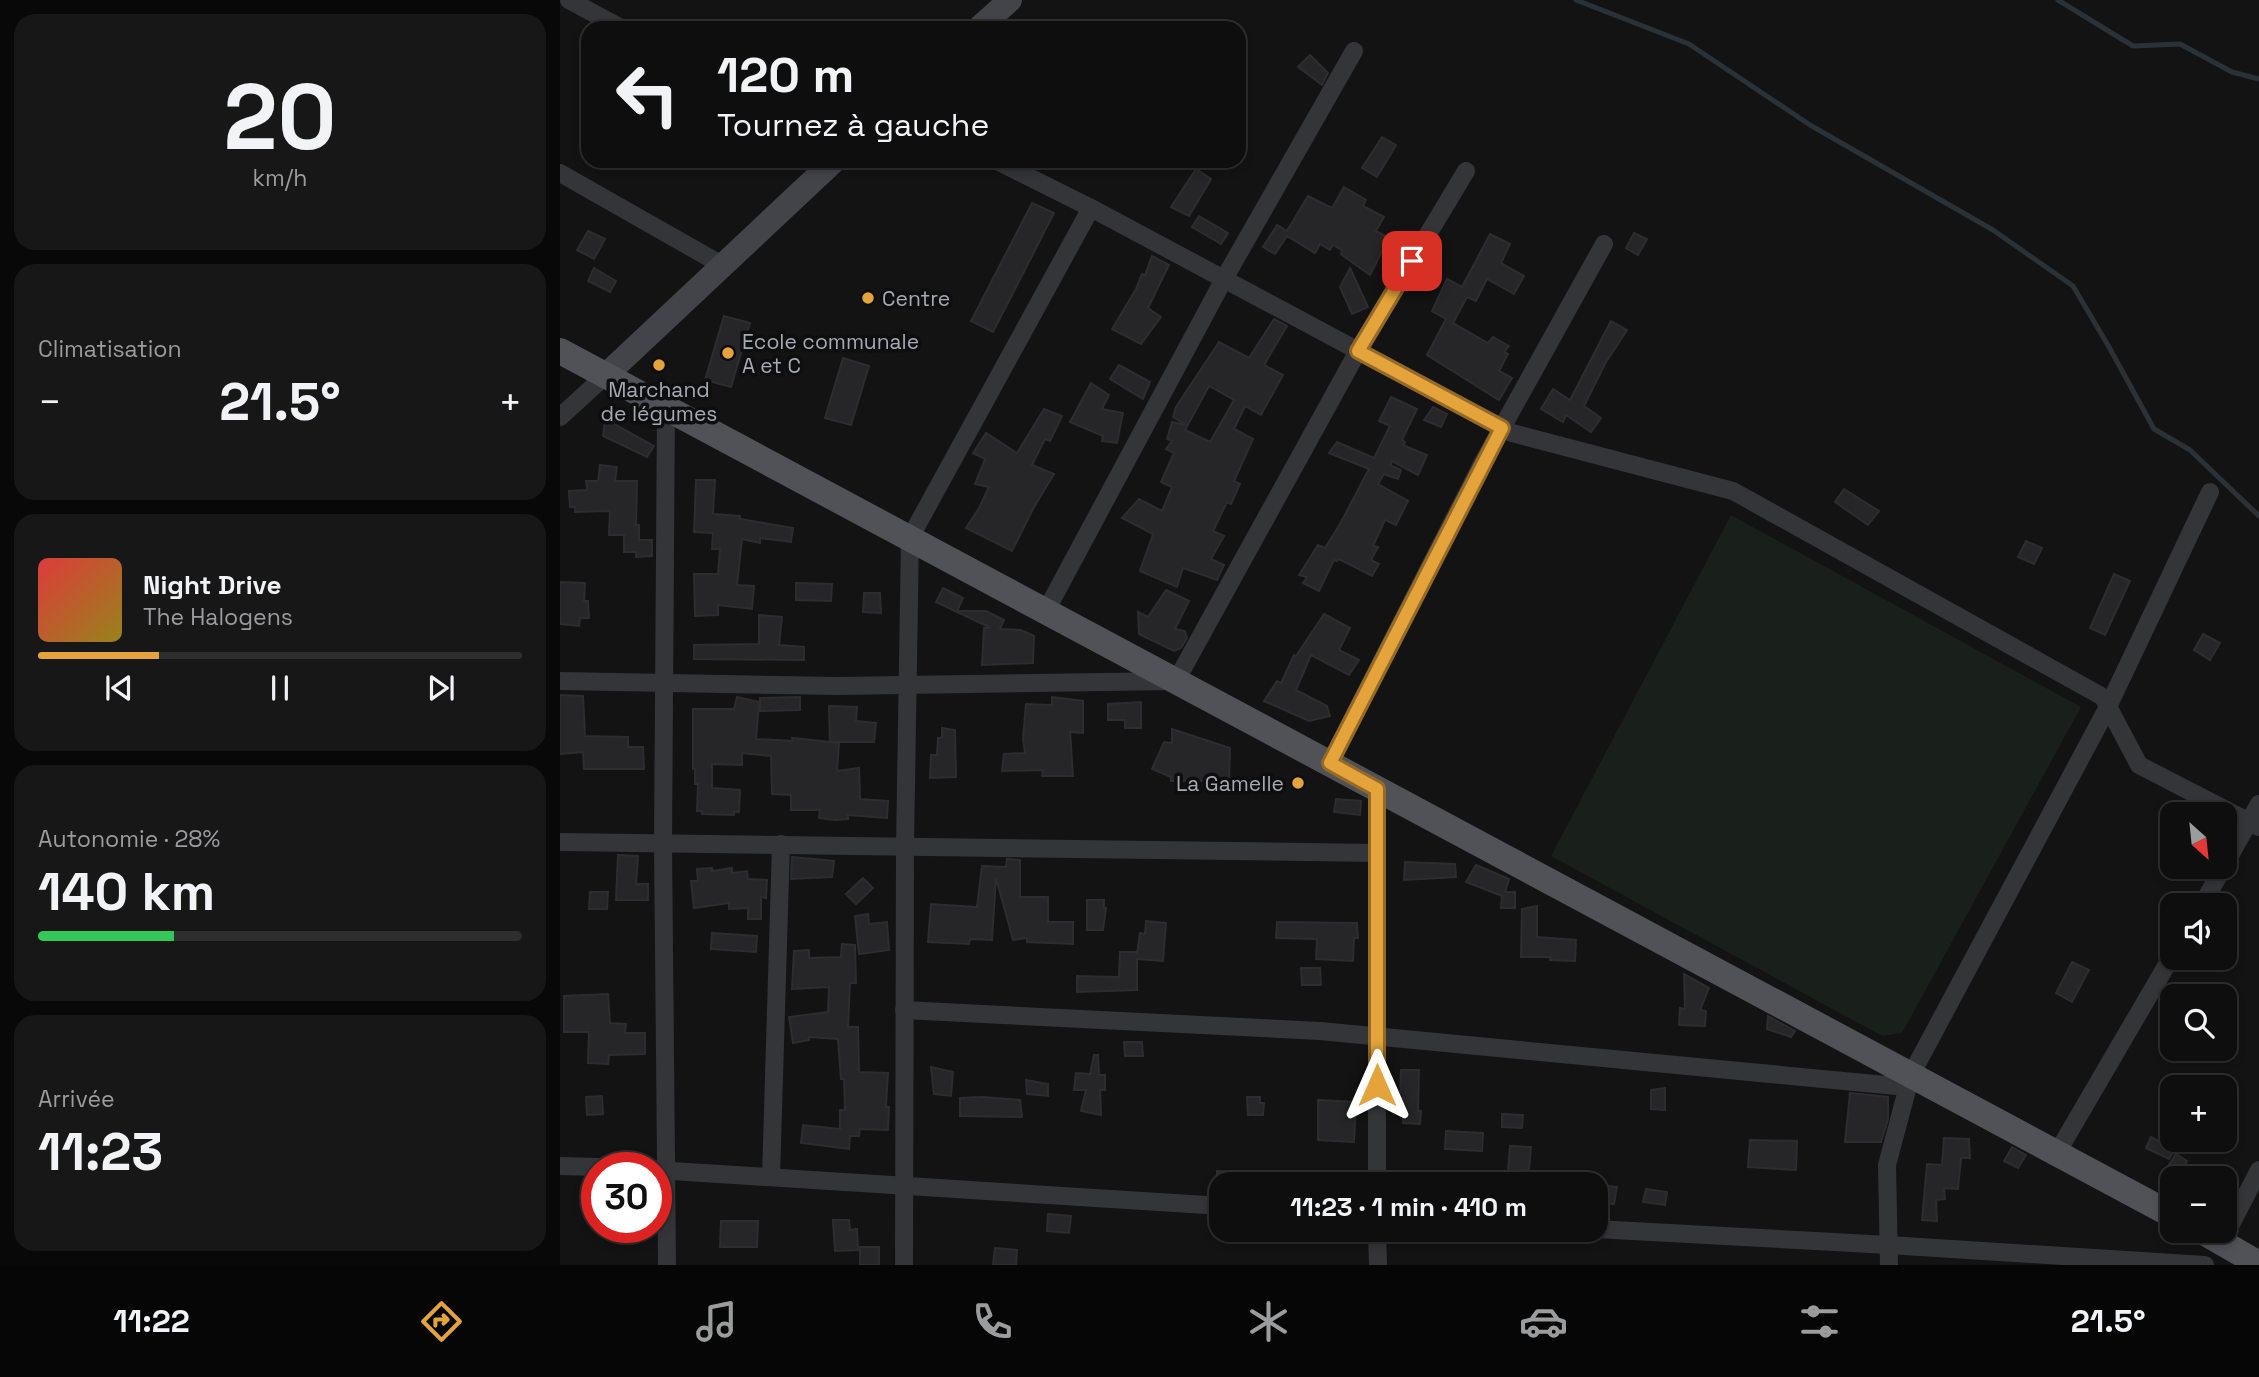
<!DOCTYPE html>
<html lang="fr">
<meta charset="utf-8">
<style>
body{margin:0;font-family:"Space Grotesk",sans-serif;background:#171718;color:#f1f3f6;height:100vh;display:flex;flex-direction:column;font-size:26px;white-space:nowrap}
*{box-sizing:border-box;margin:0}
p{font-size:23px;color:#9b9c9e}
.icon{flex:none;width:38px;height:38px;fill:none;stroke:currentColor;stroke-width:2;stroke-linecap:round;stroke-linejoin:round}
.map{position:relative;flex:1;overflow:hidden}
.panel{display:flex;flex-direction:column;gap:14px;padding:14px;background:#080808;width:560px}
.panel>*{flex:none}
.hud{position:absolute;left:21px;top:21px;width:665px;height:147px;border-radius:21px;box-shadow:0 4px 10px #0003,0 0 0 2px #2e2e2f;background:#0e0e0f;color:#f1f3f6;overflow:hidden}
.needle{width:46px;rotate:153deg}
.tools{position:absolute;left:1600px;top:802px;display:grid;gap:14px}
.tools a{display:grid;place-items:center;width:77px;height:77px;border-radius:14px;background:#0e0e0f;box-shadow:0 4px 10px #0003,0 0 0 2px #2e2e2f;font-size:35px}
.speed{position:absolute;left:21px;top:1152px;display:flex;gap:14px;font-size:35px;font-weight:700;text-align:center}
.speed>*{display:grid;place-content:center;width:91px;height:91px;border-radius:50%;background:#0e0e0f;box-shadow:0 4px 10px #0003,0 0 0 2px #2e2e2f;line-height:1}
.speed .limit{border:10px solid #d22;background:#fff;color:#111}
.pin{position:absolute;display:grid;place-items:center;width:60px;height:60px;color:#fff;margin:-30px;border-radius:14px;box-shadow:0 4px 10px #0006}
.me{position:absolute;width:77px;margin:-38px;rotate:0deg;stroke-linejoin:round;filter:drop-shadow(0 0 5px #0008)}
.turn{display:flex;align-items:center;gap:24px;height:147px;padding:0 21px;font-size:32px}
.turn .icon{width:91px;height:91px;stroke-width:2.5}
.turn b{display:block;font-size:49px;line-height:60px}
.big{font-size:52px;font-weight:800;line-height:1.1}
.panel .tile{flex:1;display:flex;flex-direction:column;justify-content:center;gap:10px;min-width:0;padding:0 24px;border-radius:21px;background:#171718}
.panel .dial{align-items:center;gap:0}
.dial b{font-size:91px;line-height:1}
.song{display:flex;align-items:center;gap:21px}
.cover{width:84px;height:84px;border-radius:10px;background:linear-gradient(135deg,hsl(0 70% 55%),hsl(50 70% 35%))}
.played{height:7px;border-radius:4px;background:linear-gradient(90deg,#e4a33b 25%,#2e2e2f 25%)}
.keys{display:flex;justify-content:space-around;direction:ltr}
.heat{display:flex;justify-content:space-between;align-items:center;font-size:38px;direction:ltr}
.charge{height:10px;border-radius:5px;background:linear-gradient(90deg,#34c759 28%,#2e2e2f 0)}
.trip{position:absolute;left:649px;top:1172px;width:399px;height:70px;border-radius:21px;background:#0e0e0f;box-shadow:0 4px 10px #0003,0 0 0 2px #2e2e2f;font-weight:800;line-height:70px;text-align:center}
.tabs{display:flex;height:112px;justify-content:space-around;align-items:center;background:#060606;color:#9b9c9e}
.tabs .icon{width:49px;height:49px}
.tabs .active{color:#e4a33b}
.tabs b{font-size:32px;color:#f1f3f6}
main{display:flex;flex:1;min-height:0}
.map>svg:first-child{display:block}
</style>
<main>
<section class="panel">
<div class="tile dial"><b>20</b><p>km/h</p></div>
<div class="tile"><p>Climatisation</p>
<div class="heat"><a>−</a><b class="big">21.5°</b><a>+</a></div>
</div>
<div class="tile">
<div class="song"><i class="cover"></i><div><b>Night Drive</b><p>The Halogens</p></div></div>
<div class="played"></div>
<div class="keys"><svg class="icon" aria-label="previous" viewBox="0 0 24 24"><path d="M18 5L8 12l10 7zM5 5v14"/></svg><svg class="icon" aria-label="pause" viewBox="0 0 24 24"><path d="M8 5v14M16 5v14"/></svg><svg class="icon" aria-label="next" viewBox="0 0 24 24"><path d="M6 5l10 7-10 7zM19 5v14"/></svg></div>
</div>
<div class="tile"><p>Autonomie · 28%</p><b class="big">140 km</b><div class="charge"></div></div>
<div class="tile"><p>Arrivée</p><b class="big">11:23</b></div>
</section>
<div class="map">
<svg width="1699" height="1265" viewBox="0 0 1699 1265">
<rect width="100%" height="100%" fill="#131314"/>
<!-- green -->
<polygon fill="#191f1a" points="1171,515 1521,707 1342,1033 1322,1036 991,856"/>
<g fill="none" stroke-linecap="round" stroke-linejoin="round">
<!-- stream -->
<g stroke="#2a3237" stroke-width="5">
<polyline points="1016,0 1129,44 1250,125 1433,230 1513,286 1549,347 1594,429 1630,450 1699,516"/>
<polyline points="1498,0 1573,46 1620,44 1672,72 1699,79"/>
</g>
</g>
<!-- building -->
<g fill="#262628" stroke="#2d2d30" stroke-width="2" fill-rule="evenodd">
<polygon points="750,55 768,73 762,85 738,67"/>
<polygon points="822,137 836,145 817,177 802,168"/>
<polygon points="636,169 651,179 629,216 611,207"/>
<polygon points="784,187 806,200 803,206 824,217 816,231 829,238 810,275 781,254 782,250 773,245 770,250 760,244 755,253 727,236 715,254 703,247 717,225 727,231 748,196 772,208"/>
<polygon points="472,203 494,213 433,332 411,321"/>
<polygon points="639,216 668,233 661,244 632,227"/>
<polygon points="28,231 45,239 34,259 17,250"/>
<polygon points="1074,233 1087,239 1078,255 1066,248"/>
<polygon points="930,234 950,244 941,263 964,276 954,294 927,279 916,301 907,297 893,323 928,343 933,337 949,346 944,352 948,354 939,371 952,378 939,400 867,355 886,319 872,311 887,279 902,287"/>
<polygon points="592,256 609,265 588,308 601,317 581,344 552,329 576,289 582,274 585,275"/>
<polygon points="34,268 56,281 50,292 28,281"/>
<polygon points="790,268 808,307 792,314 780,287"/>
<polygon points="164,316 190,323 171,387 145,380"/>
<path d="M714 319 727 326 704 365 723 375 701 415 685 406 674 429 693 439 674 481 680 484 671 504 667 502 653 531 664 536 651 559 664 565 657 580 623 568 617 587 580 571 593 534 562 518 579 499 602 511 612 487 601 482 614 453 606 449 612 441 607 439 612 422 626 425 613 417 616 407 659 342 689 358ZM649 386 674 400 650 442 625 430Z"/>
<polygon points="1051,321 1067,330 1046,362 1024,406 1041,418 1031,432 1006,415 1003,422 981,409 993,389 1010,400"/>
<polygon points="283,358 309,366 291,425 265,418"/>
<polygon points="559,365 590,382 583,399 550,379"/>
<polygon points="531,383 549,395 542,409 563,413 557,443 542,441 543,436 510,422"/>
<polygon points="831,397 857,409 842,440 845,442 843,445 867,455 858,475 832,461 830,465 841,470 838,479 824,474 818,484 848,501 836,525 825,520 813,546 818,547 811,560 819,564 812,576 779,559 777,561 774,560 759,591 743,583 747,577 739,575 758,545 765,548 780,524 809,469 769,453 777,442 814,458 830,426 819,421"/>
<polygon points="873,407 887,414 881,427 864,420"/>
<polygon points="484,409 502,416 490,441 485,439 472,465 494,474 473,509 452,551 406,528 419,508 429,487 415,484 425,459 413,453 426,433 457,453"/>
<polygon points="45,419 94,446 87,457 43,436"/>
<polygon points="40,465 57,467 55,481 77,481 76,525 79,525 79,540 92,540 92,556 76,557 76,552 64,552 64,535 49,535 50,511 15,512 15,507 10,507 9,491 27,490 26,481 38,481"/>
<polygon points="136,480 155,480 153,514 180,516 180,519 233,528 231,542 200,538 200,543 182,539 177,585 194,586 192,609 158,605 158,615 135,616 134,574 158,574 160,549 152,549 153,533 134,532"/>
<polygon points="1284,489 1319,511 1308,525 1275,502"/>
<polygon points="1466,541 1482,548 1474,564 1458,557"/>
<polygon points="1554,574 1570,581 1545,635 1530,628"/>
<polygon points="0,582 25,583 24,601 28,601 29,618 20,618 19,626 0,624"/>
<polygon points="236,583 272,584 271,601 236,600"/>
<polygon points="383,588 403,598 397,611 426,611 444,620 440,629 461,630 474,636 473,663 422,665 424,628 431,628 376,602"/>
<polygon points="606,590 629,601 615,629 625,631 627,638 621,648 614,651 579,634 578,612 588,617"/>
<polygon points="304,593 320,593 321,613 303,612"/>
<polygon points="764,614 790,628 779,650 799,660 789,675 751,655 736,690 767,706 770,716 749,721 704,701 717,681 721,683 734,655 736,656"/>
<polygon points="199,615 222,617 219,645 244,647 244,660 134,659 134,645 199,644"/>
<polygon points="1643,634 1660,643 1650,660 1634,650"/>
<polygon points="0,695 23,696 25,736 68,737 68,747 83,747 84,769 24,769 23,752 0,754"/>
<polygon points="177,697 199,702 196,739 233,741 232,738 279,743 277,771 299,768 300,799 328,801 327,818 288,815 288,819 275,820 259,818 260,810 231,810 231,795 212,794 211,756 182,753 182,765 152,764 152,788 180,790 179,812 174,812 174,815 142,814 142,811 137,811 138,784 135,784 135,769 133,769 133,709 174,709"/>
<polygon points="240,697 240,710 200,711 200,698"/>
<polygon points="492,697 523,701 523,733 510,732 513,776 482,776 483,770 442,771 444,754 465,753 463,739 466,704 492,705"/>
<polygon points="581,702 581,728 565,728 565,720 548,720 548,704"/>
<polygon points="269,706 297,707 296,721 316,723 314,742 270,742"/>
<polygon points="382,728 395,730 396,777 370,778 371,755 377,755 378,738 382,738"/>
<polygon points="612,729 670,748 669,781 611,781 611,777 592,769 604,742 612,743"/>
<polygon points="776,799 801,801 800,815 774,812"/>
<polygon points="58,855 78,856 76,884 88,884 88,900 56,900"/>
<polygon points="232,857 274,861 272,877 231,879"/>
<polygon points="447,859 460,860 460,897 488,897 488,922 513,922 513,944 467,942 467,938 453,940 436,878 432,940 410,939 409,944 368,942 371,904 417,907 422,866 446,867"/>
<polygon points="845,862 895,864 896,877 844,880"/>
<polygon points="916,865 949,879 945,892 955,892 955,908 941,908 942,896 906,882"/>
<polygon points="152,868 152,871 172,868 172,873 187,871 188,879 207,880 206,898 201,897 201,919 188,919 188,908 169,909 169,903 134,908 131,881 138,881 137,869"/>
<polygon points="303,878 313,888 296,904 286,894"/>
<polygon points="30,892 48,892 47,909 29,909"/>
<polygon points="527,900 544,900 544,908 546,908 543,930 527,930"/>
<polygon points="977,906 977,937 1016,940 1015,961 990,960 991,957 961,957 962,909"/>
<polygon points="308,914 309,924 327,922 329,950 299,954 295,916"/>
<polygon points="586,921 606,923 603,961 577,959 577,990 517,992 517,976 559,977 560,952 577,952 577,954 580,933 585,934"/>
<polygon points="717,922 797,923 798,938 794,938 793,961 756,959 757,939 716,938"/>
<polygon points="152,933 197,936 196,952 151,949"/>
<polygon points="282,944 295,945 296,983 290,983 288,1027 298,1027 299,1072 328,1073 326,1107 329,1107 328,1130 300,1129 299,1136 290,1136 289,1149 241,1143 243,1125 280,1129 280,1110 285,1110 284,1079 281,1079 278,1039 249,1037 249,1040 233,1043 229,1017 268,1012 269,987 232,989 234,951 249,950 249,958 281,957"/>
<polygon points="1512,962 1529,970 1512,1002 1496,993"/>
<polygon points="741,968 760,968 761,985 742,985"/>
<polygon points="1124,974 1149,988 1140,1010 1146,1011 1145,1026 1119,1025 1120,1008 1125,1009"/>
<polygon points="48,994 50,1023 66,1024 65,1033 85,1033 85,1054 49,1055 48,1064 28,1063 29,1032 4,1032 4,996"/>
<polygon points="1208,1016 1235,1031 1231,1037 1207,1029"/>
<polygon points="564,1042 582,1042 583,1056 565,1056"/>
<polygon points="534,1055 538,1055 539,1075 545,1075 545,1090 540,1090 541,1115 521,1111 526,1090 514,1090 516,1073 530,1074"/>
<polygon points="371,1067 393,1072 391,1096 374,1094"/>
<polygon points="841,1070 859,1070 858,1111 861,1111 860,1124 843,1123 844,1098 840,1098"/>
<polygon points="466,1080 488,1084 488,1096 467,1094"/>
<polygon points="1105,1088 1105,1110 1091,1109 1091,1090"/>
<polygon points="1290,1093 1328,1097 1328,1119 1321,1142 1285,1142"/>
<polygon points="42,1096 43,1114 27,1115 26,1097"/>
<polygon points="422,1097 460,1100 462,1117 400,1116 400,1098"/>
<polygon points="687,1097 700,1097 700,1103 704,1103 703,1115 688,1115"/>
<polygon points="758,1100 796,1102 794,1142 758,1140"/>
<polygon points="942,1114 963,1115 962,1128 942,1127"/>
<polygon points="886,1131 923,1133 922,1151 885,1149"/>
<polygon points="1591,1137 1615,1149 1609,1159 1586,1148"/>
<polygon points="1384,1138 1409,1139 1410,1158 1401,1158 1398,1189 1384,1188 1385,1199 1376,1200 1377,1221 1362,1220 1367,1164 1382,1165"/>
<polygon points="1190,1140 1237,1141 1236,1170 1188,1167"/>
<polygon points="950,1146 971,1147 969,1170 948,1171"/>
<polygon points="1452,1147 1466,1155 1458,1168 1444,1161"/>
<polygon points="1616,1154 1627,1161 1619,1178 1605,1171"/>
<polygon points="657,1171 678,1172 678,1185 657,1185"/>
<polygon points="1036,1185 1057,1187 1054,1204 1036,1203"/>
<polygon points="1086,1189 1107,1192 1105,1205 1083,1202"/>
<polygon points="488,1214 511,1216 509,1233 487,1231"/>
<polygon points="273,1220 289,1220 290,1230 297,1229 298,1250 275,1251"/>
<polygon points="161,1221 198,1221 197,1247 160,1247"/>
<rect x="300" y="1247" width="19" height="18"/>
<polygon points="435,1248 457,1250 456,1265 433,1265"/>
</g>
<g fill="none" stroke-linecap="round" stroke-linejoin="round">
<!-- minor -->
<g stroke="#343539" stroke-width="18">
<polyline points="9,0 61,28"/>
<polyline points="437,161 531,208 952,433 1173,491 1543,697 1579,765 1699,827"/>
<polyline points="0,173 162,265"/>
<polyline points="106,407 103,843 107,1265"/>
<polyline points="0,417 46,375"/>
<polyline points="486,611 664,279 794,51"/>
<polyline points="0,681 278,686 616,681 798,351 906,171"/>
<polyline points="770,763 923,462 1044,244"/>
<polyline points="817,789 817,1185"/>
<polyline points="0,842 817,853"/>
<polyline points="1642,905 1699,804"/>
<polyline points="344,1010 760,1031 1347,1087"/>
<polyline points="1497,1153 1612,956"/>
<polyline points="0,1166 39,1167"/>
<polyline points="96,1170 662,1206"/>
<polyline points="211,1177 221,844"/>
<polyline points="1036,1229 1329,1245 1645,1265"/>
<polyline points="817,1230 818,1265"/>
<polyline points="1662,1242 1699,1170"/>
<polyline points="344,1265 345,846 350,538 531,208"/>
<polyline points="1329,1265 1327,1165 1351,1075 1548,707 1650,492"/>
</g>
<!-- secondary -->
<g stroke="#424449" stroke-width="24">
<polyline points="419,28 450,0"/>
<polyline points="46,375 274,161"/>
</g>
<!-- primary -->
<g stroke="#505258" stroke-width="26">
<polyline points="0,351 1612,1215"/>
<polyline points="1640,1230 1699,1264"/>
</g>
</g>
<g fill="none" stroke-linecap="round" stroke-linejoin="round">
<!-- route casing -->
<g stroke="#946a26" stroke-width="18">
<polyline id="route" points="817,1085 817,789 770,763 942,428 798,351 852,261"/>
</g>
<!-- route -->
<use href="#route" stroke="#e4a33b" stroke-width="12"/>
</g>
<!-- markers -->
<g fill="#e4a33b" stroke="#0e0e0f" stroke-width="2.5">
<circle cx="308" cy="298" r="7"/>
<circle cx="168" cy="353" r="7"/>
<circle cx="99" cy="365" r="7"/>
<circle cx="738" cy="783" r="7"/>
</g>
<g text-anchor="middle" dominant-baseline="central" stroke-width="7" stroke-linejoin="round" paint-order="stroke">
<!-- poi labels -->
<g font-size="21" fill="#a5aab4" stroke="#0e0e0f" text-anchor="start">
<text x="322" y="298">Centre</text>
<text x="182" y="341">Ecole communale<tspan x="182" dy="24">A et C</tspan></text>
<text x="99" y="389" text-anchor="middle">Marchand<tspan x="99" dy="24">de légumes</tspan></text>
<text x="724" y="783" text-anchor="end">La Gamelle</text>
</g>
</g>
</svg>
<div class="tools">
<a><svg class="needle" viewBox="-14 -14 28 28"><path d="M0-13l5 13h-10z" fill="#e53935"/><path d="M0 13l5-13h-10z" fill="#9b9c9e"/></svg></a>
<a><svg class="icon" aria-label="sound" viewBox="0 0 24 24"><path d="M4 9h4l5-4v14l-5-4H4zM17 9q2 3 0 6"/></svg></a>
<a><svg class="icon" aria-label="search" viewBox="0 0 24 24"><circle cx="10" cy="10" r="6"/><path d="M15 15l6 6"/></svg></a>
<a>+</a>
<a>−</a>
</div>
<div class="speed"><div class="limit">30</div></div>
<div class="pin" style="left:852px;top:261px;background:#d93025"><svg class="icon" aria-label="arrive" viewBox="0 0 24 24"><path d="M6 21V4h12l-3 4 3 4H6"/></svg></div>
<svg class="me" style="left:817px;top:1085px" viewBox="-20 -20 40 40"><path d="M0-17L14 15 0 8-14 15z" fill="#e4a33b" stroke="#fff" stroke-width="4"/></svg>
<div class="trip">11:23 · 1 min · 410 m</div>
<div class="hud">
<div class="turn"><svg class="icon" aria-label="left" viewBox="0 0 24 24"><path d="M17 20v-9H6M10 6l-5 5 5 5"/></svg><div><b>120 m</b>Tournez à gauche</div></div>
</div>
</div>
</main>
<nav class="tabs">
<b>11:22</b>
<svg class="icon active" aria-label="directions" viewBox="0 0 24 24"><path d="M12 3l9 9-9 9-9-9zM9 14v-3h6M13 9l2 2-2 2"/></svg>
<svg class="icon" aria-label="music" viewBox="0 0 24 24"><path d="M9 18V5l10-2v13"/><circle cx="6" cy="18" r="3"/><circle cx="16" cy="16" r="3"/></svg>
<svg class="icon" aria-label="phone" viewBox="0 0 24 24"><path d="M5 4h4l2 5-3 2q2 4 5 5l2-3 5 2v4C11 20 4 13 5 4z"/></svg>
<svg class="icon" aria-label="climate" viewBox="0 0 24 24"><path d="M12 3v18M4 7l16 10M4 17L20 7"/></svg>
<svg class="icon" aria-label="car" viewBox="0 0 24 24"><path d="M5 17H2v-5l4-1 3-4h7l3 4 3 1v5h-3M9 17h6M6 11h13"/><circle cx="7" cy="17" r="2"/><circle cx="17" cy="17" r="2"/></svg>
<svg class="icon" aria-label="filters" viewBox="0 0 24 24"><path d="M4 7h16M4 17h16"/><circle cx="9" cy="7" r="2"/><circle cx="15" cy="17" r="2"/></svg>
<b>21.5°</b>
</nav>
